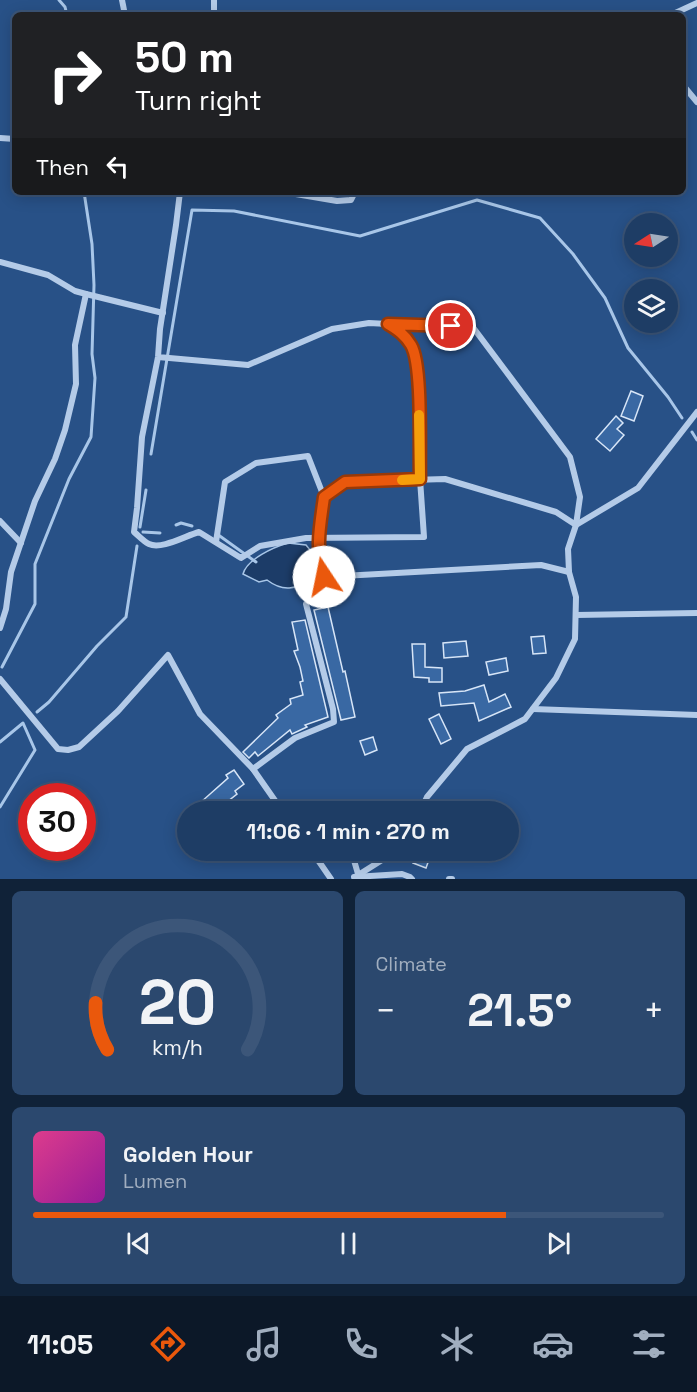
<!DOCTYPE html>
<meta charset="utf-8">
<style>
body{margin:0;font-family:"Space Grotesk",sans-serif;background:#2b486e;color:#f1f3f6;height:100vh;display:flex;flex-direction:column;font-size:22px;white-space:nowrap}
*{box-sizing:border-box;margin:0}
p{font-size:20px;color:#a1aebf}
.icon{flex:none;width:33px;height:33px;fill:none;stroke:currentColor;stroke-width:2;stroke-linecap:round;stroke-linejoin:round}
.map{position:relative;height:879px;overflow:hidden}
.side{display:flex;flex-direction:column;gap:12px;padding:12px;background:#102238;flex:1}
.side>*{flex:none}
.banner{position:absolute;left:12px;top:12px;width:674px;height:183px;border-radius:9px;box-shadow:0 3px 15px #0003,0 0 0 2px #3c5679;background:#202124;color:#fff;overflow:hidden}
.needle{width:39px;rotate:258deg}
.fabs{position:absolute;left:624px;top:213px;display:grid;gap:12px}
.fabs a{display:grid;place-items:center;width:54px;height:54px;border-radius:50%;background:#1e3d65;box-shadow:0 3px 15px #0003,0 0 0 2px #3c5679;font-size:30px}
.speed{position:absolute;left:18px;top:783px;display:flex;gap:12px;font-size:30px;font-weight:700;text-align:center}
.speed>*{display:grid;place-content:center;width:78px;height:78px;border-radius:50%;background:#1e3d65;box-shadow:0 3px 15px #0003,0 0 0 2px #3c5679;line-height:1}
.speed .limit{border:9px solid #d22;background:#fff;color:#111}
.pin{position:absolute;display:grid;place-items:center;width:51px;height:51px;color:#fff;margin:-26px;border:3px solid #fff;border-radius:50%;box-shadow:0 2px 6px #0007}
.me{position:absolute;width:66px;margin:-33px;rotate:349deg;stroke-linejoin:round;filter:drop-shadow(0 0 4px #0008)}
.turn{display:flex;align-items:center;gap:21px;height:126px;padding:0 24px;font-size:27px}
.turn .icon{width:78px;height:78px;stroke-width:2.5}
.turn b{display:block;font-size:42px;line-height:51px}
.then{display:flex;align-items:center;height:57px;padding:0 24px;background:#0003;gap:12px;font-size:22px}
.big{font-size:45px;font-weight:700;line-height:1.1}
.side .widget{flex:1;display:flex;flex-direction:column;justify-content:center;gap:9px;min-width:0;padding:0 21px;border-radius:9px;background:#2b486e}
.side .dial{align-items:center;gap:0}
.dial svg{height:156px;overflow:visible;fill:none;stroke:#3c5679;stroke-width:7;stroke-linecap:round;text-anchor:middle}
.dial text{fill:#f1f3f6;stroke:none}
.song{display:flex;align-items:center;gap:18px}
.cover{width:72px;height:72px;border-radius:9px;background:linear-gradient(135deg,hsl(330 70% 55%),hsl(300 70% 35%))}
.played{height:6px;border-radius:3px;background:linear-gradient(90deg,#ea580c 75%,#3c5679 75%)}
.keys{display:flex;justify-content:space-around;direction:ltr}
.heat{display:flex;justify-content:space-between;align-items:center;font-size:33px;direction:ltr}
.side .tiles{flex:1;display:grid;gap:12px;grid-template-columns:1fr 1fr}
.widget:last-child{grid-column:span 2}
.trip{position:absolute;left:177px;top:801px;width:342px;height:60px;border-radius:30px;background:#1e3d65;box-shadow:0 3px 15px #0003,0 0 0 2px #3c5679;font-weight:700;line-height:60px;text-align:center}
.dock{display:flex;height:96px;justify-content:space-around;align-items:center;background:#0c1828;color:#a1aebf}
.dock .icon{width:42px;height:42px}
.dock .on{color:#ea580c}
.dock b{font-size:27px;color:#f1f3f6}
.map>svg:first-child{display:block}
</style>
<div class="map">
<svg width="697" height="879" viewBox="0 0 697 879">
<rect width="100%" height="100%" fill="#285187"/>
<!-- water -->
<path fill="#1c3c68" stroke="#a8c6e8" stroke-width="1.5" d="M288 543 306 545 315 556 319 577C298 586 287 595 267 580L259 582 243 574C247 559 274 547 288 543Z"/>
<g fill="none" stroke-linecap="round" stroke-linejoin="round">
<!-- stream -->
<g stroke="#a8c6e8" stroke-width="3">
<polyline points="59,0 65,7 67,15"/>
<polyline points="692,432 697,440"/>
<polyline points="151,454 192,210 234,211 360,236 477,200 540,218 573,254 605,298 628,348 668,397 682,418"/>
<polyline points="176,525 181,523 192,526"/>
<polyline points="140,527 146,490"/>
<polyline points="143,532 160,533"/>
<polyline points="217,534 256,562"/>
<polyline points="2,667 35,604 35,564 69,479 91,437 95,378 92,354 94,285 92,244 84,192"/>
<polyline points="37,712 49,702 97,646 126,617 137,546"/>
<polyline points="0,742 23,723 35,750 0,807"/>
</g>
</g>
<!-- building -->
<g fill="#3968a3" stroke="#d7e5f7" stroke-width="1.5">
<polygon points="631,391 643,396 634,421 621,416"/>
<polygon points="616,416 623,423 617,429 624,435 610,451 596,439"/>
<polygon points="328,607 343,672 345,671 355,717 341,720 314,610"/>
<polygon points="305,620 328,717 305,725 307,727 292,734 290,730 258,756 255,752 249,758 243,752 278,718 276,715 291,704 290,699 303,695 300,682 303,681 300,667 294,651 298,650 292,622"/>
<polygon points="544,636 546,653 533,654 531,637"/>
<polygon points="466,641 468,656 444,658 443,643"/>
<polygon points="412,644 425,644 425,667 442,668 442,682 429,682 429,678 414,677"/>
<polygon points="506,658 508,671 489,675 486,662"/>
<polygon points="484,685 489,702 505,694 511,707 479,721 474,703 441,706 439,693 465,691"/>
<polygon points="439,714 451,739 441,744 429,719"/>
<polygon points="373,737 377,750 365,755 360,741"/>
<polygon points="234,770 244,784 235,791 237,794 214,812 208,812 201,802 228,778 226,775"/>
<polygon points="418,850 431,854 426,868 413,863"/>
</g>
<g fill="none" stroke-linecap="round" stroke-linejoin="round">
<!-- minor -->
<g stroke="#b4cbe8" stroke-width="6">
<polyline points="122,0 125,15"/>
<polyline points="214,0 214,15"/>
<polyline points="671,15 697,3"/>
<polyline points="682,84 697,102"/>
<polyline points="0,138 15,139"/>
<polyline points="284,192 337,201 351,200 355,192"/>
<polyline points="0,262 48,275 75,291 86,294 75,345 76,384 65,430 55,459 35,501 11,572 6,609 0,628"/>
<polyline points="86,294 163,313"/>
<path d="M158 357 248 365 332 329 369 323 388 324 400 331 413 347 418 377 420 479 424 537 306 538 260 546 241 558 199 532C185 536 161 550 149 544 143 541 138 535 134 532L137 508 142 437 158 357 160 329 176 225 180 192"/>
<polyline points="324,497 319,558 324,577 541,565 569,572"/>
<polyline points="0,521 21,543"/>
<polyline points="216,542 225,482 256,463 308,456 324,497 345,482 445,479 556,512 576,525 580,497 570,457 472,326 391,324"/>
<polyline points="576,615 697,613"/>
<polyline points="0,679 58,749 68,750 79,747 118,711 168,655 200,714 253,769 283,812"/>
<polyline points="533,709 697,715"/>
<polyline points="253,769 295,738 334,722 333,709 306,604"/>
<polyline points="322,810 324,812"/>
<polyline points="420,812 427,797 467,749 525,719 556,678 575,639 576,597 569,572 568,549 576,525 638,488 697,412"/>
<polyline points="311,850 331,879"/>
<polyline points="351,850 358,874"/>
<polyline points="354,877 402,874 410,877 412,879"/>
<polyline points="355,877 398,850"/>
<polyline points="449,879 452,879"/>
</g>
</g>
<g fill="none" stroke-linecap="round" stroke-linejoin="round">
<!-- route casing -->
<g stroke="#983908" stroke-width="15">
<path id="route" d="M324 577C315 547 320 527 324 497L345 482 420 479C419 452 423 365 411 345 405 335 398 330 388 324L451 326"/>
</g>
<!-- route -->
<use href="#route" stroke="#ea580c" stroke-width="10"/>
<!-- slow -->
<polyline stroke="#f59e0b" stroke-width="10" points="402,480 420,479 419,415"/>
</g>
</svg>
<div class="fabs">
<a><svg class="needle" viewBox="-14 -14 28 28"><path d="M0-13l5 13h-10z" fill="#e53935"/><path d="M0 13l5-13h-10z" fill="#a1aebf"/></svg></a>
<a><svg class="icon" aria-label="layers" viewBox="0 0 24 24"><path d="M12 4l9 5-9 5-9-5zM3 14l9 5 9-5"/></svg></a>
</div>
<div class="speed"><div class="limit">30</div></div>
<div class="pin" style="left:451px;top:326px;background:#d93025"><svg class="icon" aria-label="arrive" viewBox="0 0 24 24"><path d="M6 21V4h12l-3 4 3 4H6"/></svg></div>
<svg class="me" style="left:324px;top:577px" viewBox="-20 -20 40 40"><circle r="19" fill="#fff"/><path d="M0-13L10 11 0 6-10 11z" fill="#ea580c"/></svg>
<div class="trip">11:06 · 1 min · 270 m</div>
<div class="banner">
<div class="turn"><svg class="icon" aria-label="right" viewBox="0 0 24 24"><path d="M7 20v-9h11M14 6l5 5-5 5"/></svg><div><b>50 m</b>Turn right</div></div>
<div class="then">Then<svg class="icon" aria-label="left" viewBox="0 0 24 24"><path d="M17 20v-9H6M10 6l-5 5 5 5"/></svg></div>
</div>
</div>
<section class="side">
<div class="tiles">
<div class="widget dial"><svg viewBox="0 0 100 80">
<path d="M14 69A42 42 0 1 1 86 69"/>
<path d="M14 69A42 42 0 0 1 8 45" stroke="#ea580c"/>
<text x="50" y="56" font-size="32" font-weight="700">20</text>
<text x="50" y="72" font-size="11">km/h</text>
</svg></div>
<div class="widget"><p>Climate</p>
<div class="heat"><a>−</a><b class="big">21.5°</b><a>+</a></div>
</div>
<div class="widget">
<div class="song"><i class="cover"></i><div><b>Golden Hour</b><p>Lumen</p></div></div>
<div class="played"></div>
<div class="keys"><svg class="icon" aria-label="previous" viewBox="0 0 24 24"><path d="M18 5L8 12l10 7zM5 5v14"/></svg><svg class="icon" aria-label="pause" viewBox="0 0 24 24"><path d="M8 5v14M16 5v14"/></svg><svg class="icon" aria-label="next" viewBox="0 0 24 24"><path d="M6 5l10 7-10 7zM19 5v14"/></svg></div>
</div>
</div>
</section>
<nav class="dock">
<b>11:05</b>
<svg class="icon on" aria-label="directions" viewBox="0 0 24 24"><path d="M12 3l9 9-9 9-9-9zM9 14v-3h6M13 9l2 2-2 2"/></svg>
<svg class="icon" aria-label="music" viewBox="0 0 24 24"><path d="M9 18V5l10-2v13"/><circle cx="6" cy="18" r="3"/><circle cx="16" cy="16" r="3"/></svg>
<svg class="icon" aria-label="phone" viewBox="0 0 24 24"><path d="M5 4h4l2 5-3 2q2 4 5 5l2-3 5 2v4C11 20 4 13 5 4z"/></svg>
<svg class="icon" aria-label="climate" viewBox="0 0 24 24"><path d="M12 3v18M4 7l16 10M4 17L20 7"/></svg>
<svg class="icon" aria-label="car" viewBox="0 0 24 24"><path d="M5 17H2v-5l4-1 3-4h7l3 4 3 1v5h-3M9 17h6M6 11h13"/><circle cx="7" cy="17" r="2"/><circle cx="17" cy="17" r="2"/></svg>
<svg class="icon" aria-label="filters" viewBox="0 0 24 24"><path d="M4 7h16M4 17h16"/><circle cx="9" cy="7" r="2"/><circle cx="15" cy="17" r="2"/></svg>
</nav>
